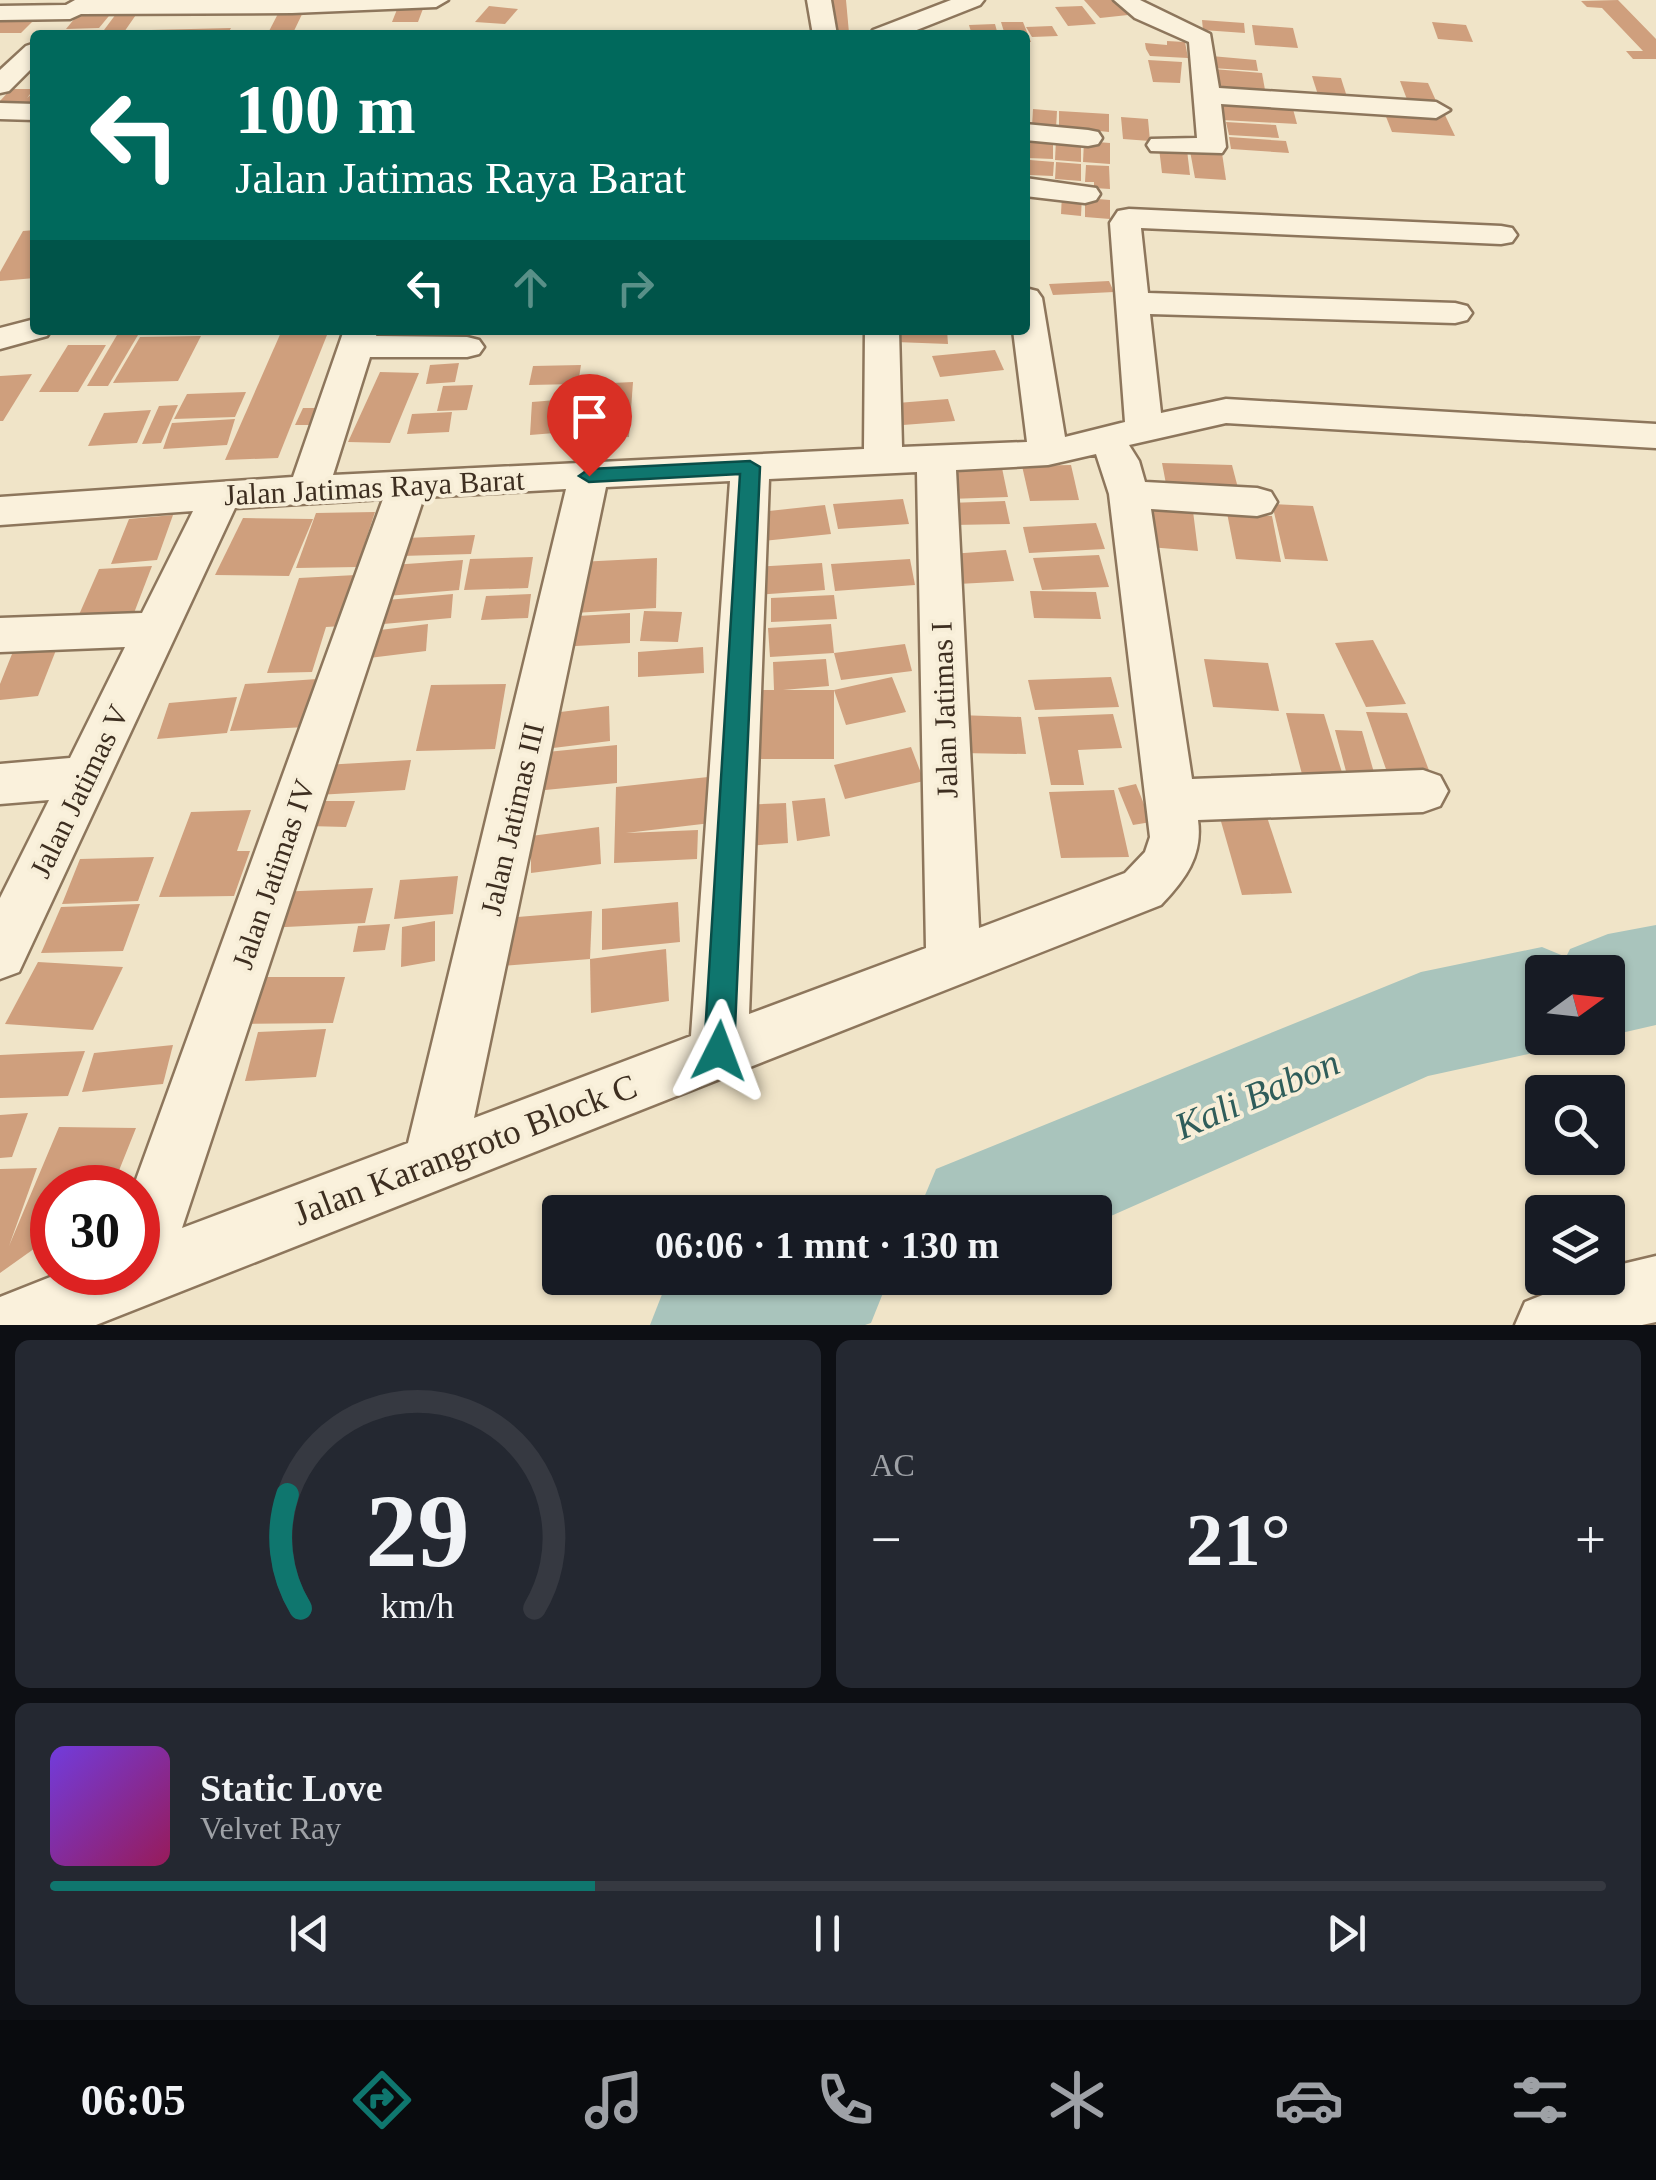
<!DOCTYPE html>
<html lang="id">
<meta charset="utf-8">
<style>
body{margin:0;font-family:Georgia,serif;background:#242831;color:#f1f3f6;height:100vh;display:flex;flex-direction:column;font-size:38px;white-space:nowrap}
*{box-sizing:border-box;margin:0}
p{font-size:32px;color:#9ea1a6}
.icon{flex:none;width:55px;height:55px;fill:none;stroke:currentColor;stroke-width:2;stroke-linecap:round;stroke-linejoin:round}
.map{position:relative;height:1325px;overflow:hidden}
.sheet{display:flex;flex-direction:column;gap:15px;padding:15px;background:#0d0f14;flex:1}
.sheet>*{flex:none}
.guide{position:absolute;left:30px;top:30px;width:1000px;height:305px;border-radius:10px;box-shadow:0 2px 8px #0004;background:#00695c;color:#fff;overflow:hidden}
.needle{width:65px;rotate:75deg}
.controls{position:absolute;left:1525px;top:955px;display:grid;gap:20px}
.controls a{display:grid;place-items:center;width:100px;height:100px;border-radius:10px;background:#171b24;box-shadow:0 2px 8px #0004;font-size:50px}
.speed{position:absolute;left:30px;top:1165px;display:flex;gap:20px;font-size:50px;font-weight:700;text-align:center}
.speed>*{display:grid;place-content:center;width:130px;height:130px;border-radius:50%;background:#171b24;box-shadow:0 2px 8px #0004;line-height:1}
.speed .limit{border:15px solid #d22;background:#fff;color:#111}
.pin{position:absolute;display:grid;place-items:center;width:85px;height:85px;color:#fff;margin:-102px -42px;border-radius:50% 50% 50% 0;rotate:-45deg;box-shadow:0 0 10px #0007}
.pin .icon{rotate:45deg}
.me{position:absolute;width:110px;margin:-55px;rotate:3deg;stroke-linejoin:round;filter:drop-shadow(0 0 8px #0008)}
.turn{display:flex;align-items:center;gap:35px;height:210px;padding:0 40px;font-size:45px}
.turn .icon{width:130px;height:130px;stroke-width:2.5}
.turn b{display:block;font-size:70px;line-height:85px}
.lanes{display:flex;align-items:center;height:95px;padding:0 40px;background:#0003;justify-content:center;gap:50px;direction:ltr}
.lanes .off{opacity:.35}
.big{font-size:75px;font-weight:700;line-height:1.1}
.sheet .tile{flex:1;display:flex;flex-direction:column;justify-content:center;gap:15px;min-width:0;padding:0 35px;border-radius:15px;background:#242831}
.sheet .dial{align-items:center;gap:0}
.dial svg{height:260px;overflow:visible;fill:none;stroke:#363941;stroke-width:7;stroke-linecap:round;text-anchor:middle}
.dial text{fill:#f1f3f6;stroke:none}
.song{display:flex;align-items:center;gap:30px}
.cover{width:120px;height:120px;border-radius:15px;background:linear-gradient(135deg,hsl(260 70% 55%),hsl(330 70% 35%))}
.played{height:10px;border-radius:5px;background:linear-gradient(90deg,#0f766e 35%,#363941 35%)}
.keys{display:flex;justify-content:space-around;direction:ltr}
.heat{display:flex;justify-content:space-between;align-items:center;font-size:55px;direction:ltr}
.sheet .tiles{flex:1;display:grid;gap:15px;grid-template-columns:1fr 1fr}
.tile:last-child{grid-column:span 2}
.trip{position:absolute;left:542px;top:1195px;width:570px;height:100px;border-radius:10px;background:#171b24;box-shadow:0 2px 8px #0004;font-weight:700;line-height:100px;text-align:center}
.tabs{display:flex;height:160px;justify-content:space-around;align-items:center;background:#090b0e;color:#9ea1a6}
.tabs .icon{width:70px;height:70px}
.tabs .on{color:#0f766e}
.tabs b{font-size:45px;color:#f1f3f6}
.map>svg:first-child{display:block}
</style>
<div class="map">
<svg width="1656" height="1325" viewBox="0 0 1656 1325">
<rect width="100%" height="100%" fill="#f0e4c8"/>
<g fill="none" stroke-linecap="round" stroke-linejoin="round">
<!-- river -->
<g fill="#a9c4bc" fill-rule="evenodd">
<polygon points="1656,925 1656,1025 1608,1036 1608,972 1542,972 1542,1038 1575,1038 1542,1051 1428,1076 1095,1223 1095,1212 918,1212 936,1169 1421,972 1542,947 1566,957 1570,949 1608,934"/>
<polygon points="673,1278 889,1278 871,1323 865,1325 650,1325 668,1279"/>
</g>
</g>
<!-- building -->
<g fill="#cf9f7d">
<polygon points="822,0 846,0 849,33 826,34"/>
<polygon points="1084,0 1115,0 1128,15 1100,18"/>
<polygon points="1618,0 1656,39 1656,59 1633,59 1626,51 1643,51 1602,8 1587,7 1581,1"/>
<polygon points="282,6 306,6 292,35 267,35"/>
<polygon points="424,6 418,22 392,22 398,7"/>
<polygon points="489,6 518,9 505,24 475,22"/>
<polygon points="1082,6 1096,24 1068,26 1055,7"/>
<polygon points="140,9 122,35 60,35 65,30 104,30 119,10"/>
<polygon points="113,11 99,28 66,29 80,12"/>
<polygon points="0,16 38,16 21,33 0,33"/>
<polygon points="1202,20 1244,23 1245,33 1203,30"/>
<polygon points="1001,22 1023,22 1031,42 1025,42 1025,35 1005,35"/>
<polygon points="1432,22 1466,25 1473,42 1438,39"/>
<polygon points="995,24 998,35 972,35 969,25"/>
<polygon points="1252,25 1293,28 1298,48 1255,45"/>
<polygon points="1052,26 1058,36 1032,37 1026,27"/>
<polygon points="231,28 227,35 126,35 151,30"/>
<polygon points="1167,41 1185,42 1188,58 1150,56 1146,49 1145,43 1167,45"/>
<polygon points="1211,56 1256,60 1258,71 1212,68"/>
<polygon points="1148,60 1182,62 1180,83 1153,82"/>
<polygon points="1213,69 1262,73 1265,90 1215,86"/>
<polygon points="1312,76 1341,78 1347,97 1318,95"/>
<polygon points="1400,81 1428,83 1437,103 1408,102"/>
<polygon points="11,89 34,89 27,98 35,91 35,108 0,107 0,101"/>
<polygon points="1219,104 1293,109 1297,124 1222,120"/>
<polygon points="1033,109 1057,111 1056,129 1032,127"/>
<polygon points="1383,109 1444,113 1455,136 1392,132"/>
<polygon points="1059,111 1109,114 1109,132 1059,127"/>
<polygon points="1121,117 1148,119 1150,141 1123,139"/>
<polygon points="1226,122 1276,125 1279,138 1229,135"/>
<polygon points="1229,137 1286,141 1289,153 1231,149"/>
<polygon points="1056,139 1081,140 1081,162 1055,160"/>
<polygon points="1029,141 1053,143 1053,159 1028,158"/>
<polygon points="1084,141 1110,143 1110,164 1083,162"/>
<polygon points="1159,148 1187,150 1190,175 1162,173"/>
<polygon points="1190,151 1222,153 1226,180 1195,178"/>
<polygon points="1030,160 1054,162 1053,176 1029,175"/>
<polygon points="1056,162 1081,164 1081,181 1055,179"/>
<polygon points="1086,165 1109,166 1110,189 1094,188 1094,182 1085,182"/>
<polygon points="1062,194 1082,195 1081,216 1061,214"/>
<polygon points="1085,198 1110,200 1110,219 1085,217"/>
<polygon points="35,230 35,278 0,281 0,272 23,231"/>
<polygon points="1109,281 1114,292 1053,295 1049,284"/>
<polygon points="282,330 329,330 278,458 225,460"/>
<polygon points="896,330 947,330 948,344 896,342"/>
<polygon points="117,335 138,335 108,386 87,386"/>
<polygon points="201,336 178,381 113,383 140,337"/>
<polygon points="68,345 106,345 78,392 39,392"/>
<polygon points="995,350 1004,370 940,377 932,356"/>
<polygon points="459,363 455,382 426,384 430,365"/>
<polygon points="581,365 578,384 529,385 533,366"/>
<polygon points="380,372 419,373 390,443 348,442"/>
<polygon points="32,374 3,421 0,421 0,376"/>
<polygon points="633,382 629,437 585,439 591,384"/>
<polygon points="473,385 467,410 437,411 443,386"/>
<polygon points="246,392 235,417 174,419 187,394"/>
<polygon points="581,398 580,431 530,435 532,402"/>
<polygon points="948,399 955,421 903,425 897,403"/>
<polygon points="178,405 161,443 142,444 159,406"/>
<polygon points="303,408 319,408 312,425 295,425"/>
<polygon points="151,410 137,443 88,446 104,413"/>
<polygon points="452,412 449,432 407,434 412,414"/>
<polygon points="235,419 227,445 163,449 172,423"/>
<polygon points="1162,463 1232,465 1239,492 1167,489"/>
<polygon points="1071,465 1079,500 1030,501 1022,466"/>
<polygon points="1002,468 1008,497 949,499 944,469"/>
<polygon points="903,499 909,524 838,529 833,504"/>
<polygon points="1005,501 1010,524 953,525 949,503"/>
<polygon points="1272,504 1313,506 1328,561 1285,559"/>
<polygon points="825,505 831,534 763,541 759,512"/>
<polygon points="1146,508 1193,511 1198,551 1149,547"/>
<polygon points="375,512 357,567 296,568 316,513"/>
<polygon points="1227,513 1272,516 1281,562 1236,559"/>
<polygon points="173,515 157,560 111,564 129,519"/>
<polygon points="243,518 313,519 289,576 215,575"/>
<polygon points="1096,523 1105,549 1029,553 1023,527"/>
<polygon points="475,535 471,554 401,556 406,538"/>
<polygon points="1006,550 1014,581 958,584 950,554"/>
<polygon points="1099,555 1109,587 1042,590 1033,558"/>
<polygon points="533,557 528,588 464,590 470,559"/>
<polygon points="657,558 656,608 574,613 579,562"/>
<polygon points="910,559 915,585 835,591 831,564"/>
<polygon points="463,560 459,590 387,596 392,565"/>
<polygon points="822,563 825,590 754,595 752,567"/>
<polygon points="152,566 134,613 78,617 99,569"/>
<polygon points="356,575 343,626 326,627 312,672 267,673 299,578"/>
<polygon points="1030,591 1096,592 1101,619 1034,618"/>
<polygon points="453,594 451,618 372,625 376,601"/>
<polygon points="531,594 528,618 481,620 486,596"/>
<polygon points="834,595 837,619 771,622 771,598"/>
<polygon points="644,611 682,612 678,642 640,641"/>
<polygon points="630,613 630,643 558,647 560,617"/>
<polygon points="428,624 426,651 369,658 372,631"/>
<polygon points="831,624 834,653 770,657 768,628"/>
<polygon points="1373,640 1406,704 1366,707 1335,643"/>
<polygon points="905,644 912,671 841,680 834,653"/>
<polygon points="58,645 38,696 0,700 0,684 14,649"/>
<polygon points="703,647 704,673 638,677 638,652"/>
<polygon points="826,659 829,686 783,690 834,690 834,759 755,759 759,690 774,690 773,662"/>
<polygon points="1204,659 1268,663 1279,711 1213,707"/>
<polygon points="892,677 906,712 846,725 834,690"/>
<polygon points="1111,677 1119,707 1035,710 1028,680"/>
<polygon points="317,679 306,727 230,731 245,684"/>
<polygon points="506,684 495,749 416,751 431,685"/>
<polygon points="237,697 227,733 157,739 169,703"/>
<polygon points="609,706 610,741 545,749 544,714"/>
<polygon points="1366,712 1407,713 1430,773 1387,772"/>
<polygon points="1286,713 1324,714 1344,779 1303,778"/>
<polygon points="1113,714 1122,748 1078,750 1084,785 1051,785 1038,717"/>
<polygon points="957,715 1021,717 1026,754 960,753"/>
<polygon points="1335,730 1362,731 1375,776 1347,775"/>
<polygon points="617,745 617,783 535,791 537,753"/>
<polygon points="911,747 924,781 845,799 834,765"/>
<polygon points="411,760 405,790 317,795 324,765"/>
<polygon points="708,777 711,823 626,833 698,830 697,859 614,863 616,787"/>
<polygon points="1136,784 1151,822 1133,825 1118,788"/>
<polygon points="1114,790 1129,857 1061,858 1049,792"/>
<polygon points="825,798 830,836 797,841 792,801"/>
<polygon points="317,801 355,801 346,827 308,826"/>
<polygon points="786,803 788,843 744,846 743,805"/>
<polygon points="251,810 237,851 250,851 234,896 159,897 191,812"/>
<polygon points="1267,817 1292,893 1242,895 1220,818"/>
<polygon points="599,827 601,864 531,873 531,836"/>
<polygon points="154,857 138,901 62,904 80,859"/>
<polygon points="458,876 453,914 394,919 400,880"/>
<polygon points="373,888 365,923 266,928 276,892"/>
<polygon points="678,902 680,942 602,950 602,909"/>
<polygon points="140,904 123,951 41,953 61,907"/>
<polygon points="592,911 590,959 500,966 504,918"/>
<polygon points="435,921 435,961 401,967 402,927"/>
<polygon points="390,924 385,950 353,952 358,926"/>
<polygon points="666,949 669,1001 591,1013 590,959"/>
<polygon points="38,962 123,967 93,1030 5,1024"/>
<polygon points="254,977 345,977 333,1023 239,1024"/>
<polygon points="326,1029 316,1077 245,1081 258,1032"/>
<polygon points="173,1045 163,1084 82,1092 94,1053"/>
<polygon points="85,1051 68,1096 0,1098 0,1055"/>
<polygon points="28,1113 12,1157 0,1158 0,1115"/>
<polygon points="59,1127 136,1128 112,1188 52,1188 52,1236 0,1273 0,1169 37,1168 9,1246"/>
</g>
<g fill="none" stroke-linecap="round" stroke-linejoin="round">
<!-- street casing -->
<g stroke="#8d765c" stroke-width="5">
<g id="street">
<polygon points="75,0 448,0 436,7 292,13 81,14 70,19 0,20 0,6 66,5"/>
<polygon points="807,0 831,0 837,35 813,35"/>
<polygon points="951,0 984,0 980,5 904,35 870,35 873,30"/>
<polygon points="1114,0 1140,0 1210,34 1219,88 1436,102 1450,110 1436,118 1221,104 1226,147 1222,153 1151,151 1147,145 1151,139 1197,138 1189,42 1135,18"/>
<polygon points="35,43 35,65 9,91 0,93 0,70 26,46"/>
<polygon points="0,103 35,104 35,120 0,119"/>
<polygon points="1025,124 1088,130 1098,132 1102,138 1098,144 1088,146 1025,140"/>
<polygon points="1025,178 1096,188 1100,194 1096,200 1085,203 1025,196"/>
<path d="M1129 209 1501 226 1512 228 1517 235 1512 242 1501 244 1141 228 1148 293 1455 303 1467 306 1472 313 1467 320 1455 323 1150 314 1161 413 1226 399 1656 424V448L1226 423 1129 445 1139 461 1145 482 1257 488 1271 492 1277 502 1271 512 1257 516 1151 509 1192 779 1423 770 1440 776 1448 791 1440 806 1423 812 1198 820C1203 856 1185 880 1161 905L96 1325H0V1297L63 1272H138V1188H133L383 499 235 508 19 972 0 979V898L49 800 0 804V764L70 758 125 647 0 652V618L142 613 193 511 0 525V497L293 477 344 330H378L376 336 467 337 479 340 484 347 479 354 467 357H370L333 475 864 449 865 330H899L902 447 1027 442 1013 330H1025V288L1037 291 1042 298 1065 437 1125 422 1110 223 1118 211ZM1096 454 1109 494 1150 837 1145 852 1125 873 979 928 956 470 1048 465ZM917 472 926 948 749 1014 769 479ZM730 481 691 1036 474 1118 606 487ZM566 489 408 1143 182 1228 424 497Z"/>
<polygon points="35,319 35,330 51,330 47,336 0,349 0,328"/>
<polygon points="1656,1256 1656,1322 1642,1325 1515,1325 1525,1302 1585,1278 1608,1278 1608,1269 1614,1266"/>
</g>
</g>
<!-- street -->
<use href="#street" fill="#faf1dc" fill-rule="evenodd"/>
</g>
<!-- route -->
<polygon fill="#0f766e" stroke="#0a4d48" stroke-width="2.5" points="750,461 760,467 734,1051 729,1061 719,1065 709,1061 704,1051 740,474 589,482 579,476 589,469"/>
<g text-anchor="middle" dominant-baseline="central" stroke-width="8" stroke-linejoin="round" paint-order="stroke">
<!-- street labels -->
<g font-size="30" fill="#3d2e20" stroke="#f7eed8">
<text transform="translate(374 487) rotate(-3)">Jalan Jatimas Raya Barat</text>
<text transform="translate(944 710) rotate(-92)">Jalan Jatimas I</text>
<text transform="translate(79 791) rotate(-64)">Jalan Jatimas V</text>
<text transform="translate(512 819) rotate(-77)">Jalan Jatimas III</text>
<text transform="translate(273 874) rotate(-71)">Jalan Jatimas IV</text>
</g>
<!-- near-street labels -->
<g font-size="35" fill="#3d2e20" stroke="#f7eed8">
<text transform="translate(465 1150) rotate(-21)">Jalan Karangroto Block C</text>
</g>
<!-- near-water labels -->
<g font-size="38" font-style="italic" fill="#2f5d5a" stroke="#f7eed8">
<text transform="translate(1257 1094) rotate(-23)">Kali Babon</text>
</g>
</g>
</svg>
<div class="controls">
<a><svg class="needle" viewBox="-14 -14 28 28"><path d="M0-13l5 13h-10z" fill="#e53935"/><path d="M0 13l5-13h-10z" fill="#9ea1a6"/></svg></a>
<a><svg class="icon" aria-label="search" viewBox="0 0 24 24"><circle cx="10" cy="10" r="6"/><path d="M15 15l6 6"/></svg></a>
<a><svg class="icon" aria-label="layers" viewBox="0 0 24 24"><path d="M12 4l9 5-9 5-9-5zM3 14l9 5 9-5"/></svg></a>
</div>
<div class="speed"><div class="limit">30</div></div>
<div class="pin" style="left:589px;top:476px;background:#d93025"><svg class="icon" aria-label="arrive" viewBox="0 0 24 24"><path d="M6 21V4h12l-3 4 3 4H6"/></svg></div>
<svg class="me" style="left:719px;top:1051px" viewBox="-20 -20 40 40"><path d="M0-17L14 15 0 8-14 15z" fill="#0f766e" stroke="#fff" stroke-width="4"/></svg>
<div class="trip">06:06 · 1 mnt · 130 m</div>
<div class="guide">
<div class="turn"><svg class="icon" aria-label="left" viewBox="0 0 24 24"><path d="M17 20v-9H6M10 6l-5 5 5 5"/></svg><div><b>100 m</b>Jalan Jatimas Raya Barat</div></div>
<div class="lanes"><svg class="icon" aria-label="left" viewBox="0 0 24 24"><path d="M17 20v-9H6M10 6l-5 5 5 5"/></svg><svg class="icon off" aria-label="ahead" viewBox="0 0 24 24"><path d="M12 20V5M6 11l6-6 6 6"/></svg><svg class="icon off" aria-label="right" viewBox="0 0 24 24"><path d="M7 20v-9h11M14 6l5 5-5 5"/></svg></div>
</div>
</div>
<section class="sheet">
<div class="tiles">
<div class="tile dial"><svg viewBox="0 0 100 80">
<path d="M14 69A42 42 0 1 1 86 69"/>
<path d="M14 69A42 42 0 0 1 10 34" stroke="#0f766e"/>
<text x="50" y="56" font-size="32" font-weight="700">29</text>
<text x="50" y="72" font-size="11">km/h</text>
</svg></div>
<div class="tile"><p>AC</p>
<div class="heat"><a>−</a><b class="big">21°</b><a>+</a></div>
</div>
<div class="tile">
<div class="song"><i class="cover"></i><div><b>Static Love</b><p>Velvet Ray</p></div></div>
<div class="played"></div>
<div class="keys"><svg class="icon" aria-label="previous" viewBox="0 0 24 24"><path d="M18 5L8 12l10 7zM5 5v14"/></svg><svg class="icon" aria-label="pause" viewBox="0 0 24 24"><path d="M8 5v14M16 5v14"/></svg><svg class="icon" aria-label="next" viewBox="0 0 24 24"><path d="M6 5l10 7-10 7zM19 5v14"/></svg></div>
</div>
</div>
</section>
<nav class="tabs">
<b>06:05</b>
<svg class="icon on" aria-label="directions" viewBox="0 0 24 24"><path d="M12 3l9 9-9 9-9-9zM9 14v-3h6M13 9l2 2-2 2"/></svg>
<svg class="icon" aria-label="music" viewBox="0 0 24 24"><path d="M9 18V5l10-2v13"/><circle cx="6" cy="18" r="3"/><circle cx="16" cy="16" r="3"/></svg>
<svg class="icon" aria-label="phone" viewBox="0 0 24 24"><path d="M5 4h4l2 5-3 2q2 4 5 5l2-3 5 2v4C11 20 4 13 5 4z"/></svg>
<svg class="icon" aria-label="climate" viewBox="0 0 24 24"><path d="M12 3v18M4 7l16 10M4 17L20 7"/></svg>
<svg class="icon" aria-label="car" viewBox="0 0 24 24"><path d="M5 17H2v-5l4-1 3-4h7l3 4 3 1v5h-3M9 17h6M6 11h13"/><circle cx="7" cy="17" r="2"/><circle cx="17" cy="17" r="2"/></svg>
<svg class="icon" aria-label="filters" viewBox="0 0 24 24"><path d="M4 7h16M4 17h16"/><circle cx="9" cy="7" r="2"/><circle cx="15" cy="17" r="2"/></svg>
</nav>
